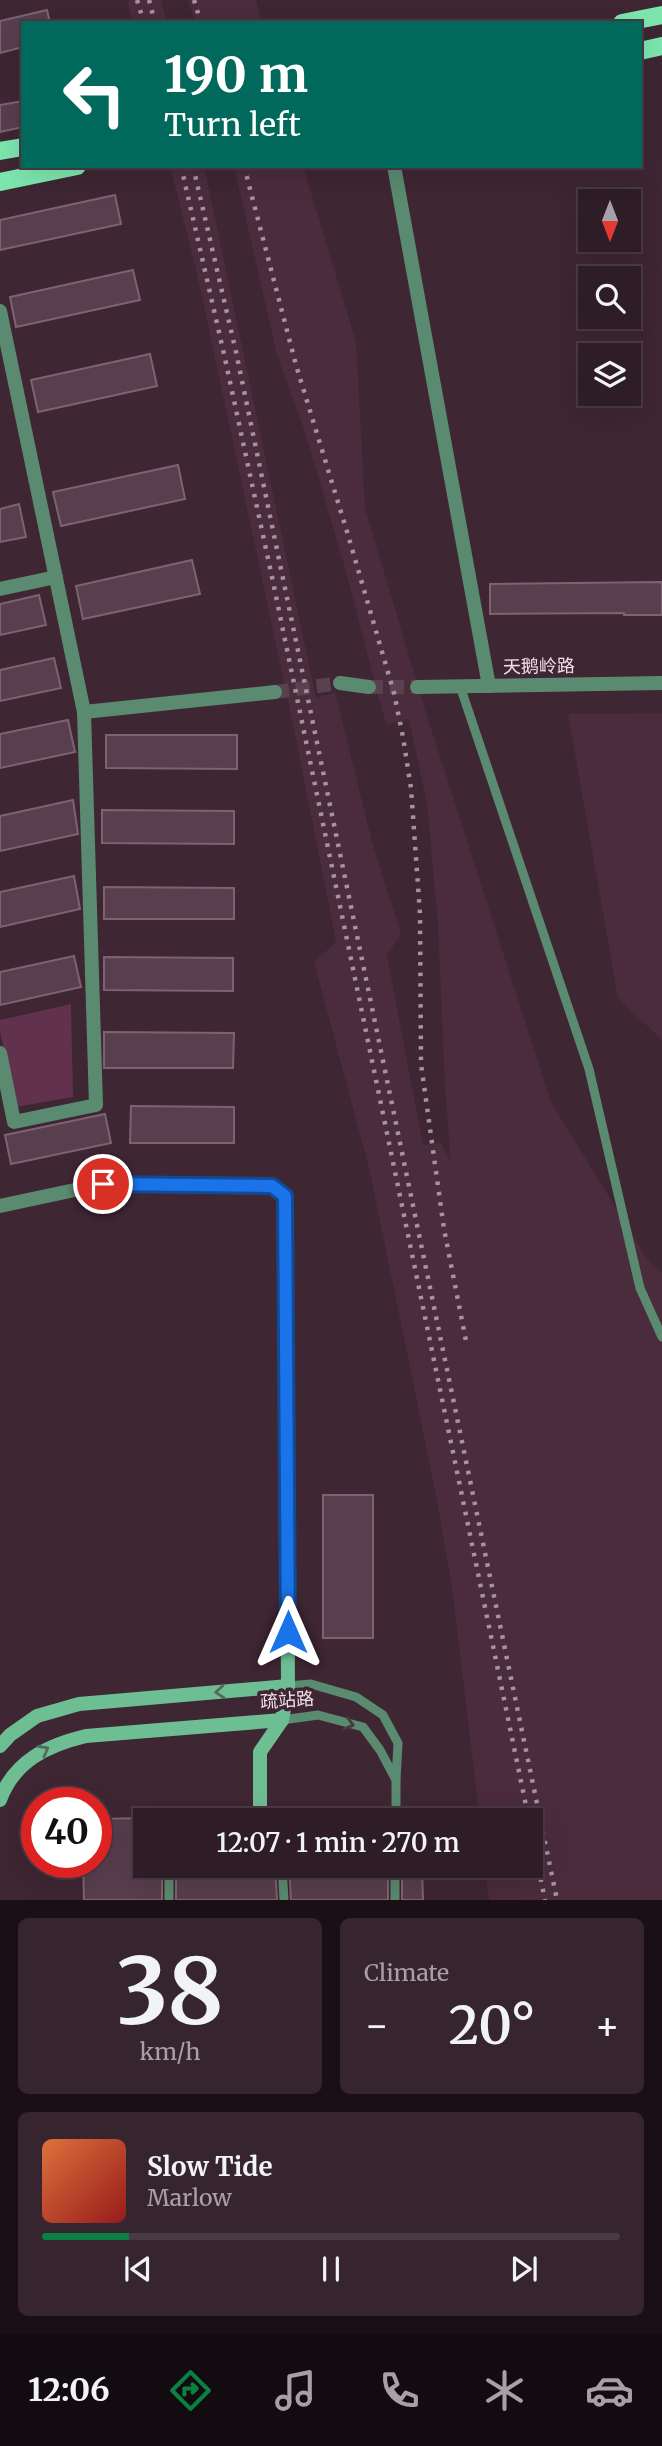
<!DOCTYPE html>
<meta charset="utf-8">
<style>
body{margin:0;font-family:Merriweather,"Noto Sans SC",serif;background:#36252e;color:#f1f3f6;height:100vh;display:flex;flex-direction:column;font-size:26px;white-space:nowrap}
*{box-sizing:border-box;margin:0}
p{font-size:23px;color:#a7a1a7}
.icon{flex:none;width:38px;height:38px;fill:none;stroke:currentColor;stroke-width:2;stroke-linecap:round;stroke-linejoin:round}
.map{position:relative;height:1900px;overflow:hidden}
.sheet{display:flex;flex-direction:column;gap:18px;padding:18px;background:#190f15;flex:1}
.sheet>*{flex:none}
.guide{position:absolute;left:21px;top:21px;width:621px;height:147px;border-radius:0px;box-shadow:0 7px 28px #0002,0 0 0 2px #493a43;background:#00695c;color:#fff;overflow:hidden}
.needle{width:46px;rotate:180deg}
.buttons{position:absolute;left:578px;top:189px;display:grid;gap:14px}
.buttons a{display:grid;place-items:center;width:63px;height:63px;border-radius:0px;background:#2e1c26;box-shadow:0 7px 28px #0002,0 0 0 2px #493a43;font-size:35px}
.speed{position:absolute;left:21px;top:1787px;display:flex;gap:14px;font-size:35px;font-weight:700;text-align:center}
.speed>*{display:grid;place-content:center;width:91px;height:91px;border-radius:50%;background:#2e1c26;box-shadow:0 7px 28px #0002,0 0 0 2px #493a43;line-height:1}
.speed .limit{border:10px solid #d22;background:#fff;color:#111}
.pin{position:absolute;display:grid;place-items:center;width:60px;height:60px;color:#fff;margin:-30px;border:4px solid #fff;border-radius:50%;box-shadow:0 2px 7px #0007}
.me{position:absolute;width:77px;margin:-38px;rotate:0deg;stroke-linejoin:round;filter:drop-shadow(0 0 5px #0008)}
.turn{display:flex;align-items:center;gap:24px;height:147px;padding:0 28px;font-size:32px}
.turn .icon{width:91px;height:91px;stroke-width:2.5}
.turn b{display:block;font-size:49px;line-height:60px}
.big{font-size:52px;font-weight:600;line-height:1.1}
.sheet .card{flex:1;display:flex;flex-direction:column;justify-content:center;gap:10px;min-width:0;padding:0 24px;border-radius:10px;background:#36252e}
.sheet .dial{align-items:center;gap:0}
.dial b{font-size:91px;line-height:1}
.song{display:flex;align-items:center;gap:21px}
.cover{width:84px;height:84px;border-radius:10px;background:linear-gradient(135deg,hsl(20 70% 55%),hsl(0 70% 35%))}
.played{height:7px;border-radius:4px;background:linear-gradient(90deg,#0b8043 15%,#493a43 15%)}
.keys{display:flex;justify-content:space-around;direction:ltr}
.heat{display:flex;justify-content:space-between;align-items:center;font-size:38px;direction:ltr}
.sheet .tiles{flex:1;display:grid;gap:18px;grid-template-columns:1fr 1fr}
.card:last-child{grid-column:span 2}
.trip{position:absolute;left:133px;top:1808px;width:410px;height:70px;border-radius:0px;background:#2e1c26;box-shadow:0 7px 28px #0002,0 0 0 2px #493a43;font-weight:600;line-height:70px;text-align:center}
.menu{display:flex;height:112px;justify-content:space-around;align-items:center;background:#120b0f;color:#a7a1a7}
.menu .icon{width:49px;height:49px}
.menu .on{color:#0b8043}
.menu b{font-size:32px;color:#f1f3f6}
.map>svg:first-child{display:block}
</style>
<div class="map">
<svg width="662" height="1900" viewBox="0 0 662 1900">
<rect width="100%" height="100%" fill="#3e2633"/>
<!-- built -->
<g fill="#4b2c3d">
<polygon points="127,0 161,0 167,23 133,23"/>
<polygon points="188,0 256,0 262,23 195,23"/>
<polygon points="170,166 204,166 316,698 335,692 373,846 401,934 387,955 423,1145 441,1143 451,1163 445,1088 438,922 427,804 409,719 386,725 345,568 304,429 277,355 234,166 303,166 356,342 365,508 426,713 551,1102 649,1262 662,1273 662,1900 489,1900 485,1866 530,1866 530,1820 480,1820 452,1588 437,1500 370,1172 314,962 336,942 294,729 198,278"/>
<polygon points="662,713 662,1040 618,998 568,714"/>
</g>
<!-- green -->
<polygon fill="#62314e" points="71,1004 73,1097 16,1107 0,1031 0,1020"/>
<!-- building -->
<g fill="#593e4d" stroke="#7f6271" stroke-width="2">
<polygon points="47,10 50,23 23,23 23,47 0,53 0,21"/>
<polygon points="23,101 23,127 0,132 0,105"/>
<polygon points="115,195 121,224 0,250 0,220"/>
<polygon points="133,270 140,300 16,327 10,297"/>
<polygon points="150,354 157,386 38,412 31,380"/>
<polygon points="178,465 185,499 61,526 53,492"/>
<polygon points="19,504 26,537 0,542 0,509"/>
<polygon points="192,560 200,594 83,619 76,586"/>
<polygon points="662,582 662,615 624,615 624,613 490,614 490,584"/>
<polygon points="39,595 46,625 0,635 0,604"/>
<polygon points="54,658 61,688 0,701 0,670"/>
<polygon points="68,720 75,752 0,768 0,734"/>
<polygon points="106,735 237,735 237,769 106,768"/>
<polygon points="73,800 78,834 0,851 0,816"/>
<polygon points="102,810 234,811 234,844 102,843"/>
<polygon points="74,876 80,909 0,927 0,892"/>
<polygon points="104,887 234,888 234,919 104,919"/>
<polygon points="74,956 81,987 0,1005 0,972"/>
<polygon points="104,957 233,958 233,991 104,990"/>
<polygon points="104,1032 234,1033 233,1068 104,1068"/>
<polygon points="131,1106 234,1107 234,1143 130,1143"/>
<polygon points="105,1114 111,1143 11,1164 5,1135"/>
<rect x="323" y="1495" width="50" height="143"/>
<polygon points="145,1818 145,1866 162,1866 162,1900 84,1900 83,1862 96,1862 96,1819"/>
<polygon points="176,1866 275,1866 277,1900 176,1900"/>
<polygon points="289,1866 388,1866 388,1900 291,1900"/>
<polygon points="402,1866 422,1866 423,1900 402,1900"/>
</g>
<g fill="none" stroke-linecap="round" stroke-linejoin="round">
<!-- street-tunnel -->
<g stroke="#59424e" stroke-width="14" stroke-dasharray="14 7" stroke-linecap="butt">
<polyline points="369,687 417,687"/>
<polyline points="275,692 340,683"/>
</g>
<!-- lane -->
<g stroke="#5a8a6f" stroke-width="9">
<polyline points="460,686 589,1069 640,1288 662,1337"/>
<polyline points="282,1720 318,1715 363,1727 380,1750 396,1780 398,1743 383,1715 356,1697 311,1684 288,1686"/>
<polyline points="396,1820 396,1780"/>
<polyline points="282,1866 284,1900"/>
<polyline points="169,1900 169,1866"/>
<polyline points="395,1900 395,1866"/>
</g>
<!-- street -->
<g stroke="#5a8a6f" stroke-width="14">
<polyline points="394,166 489,686"/>
<polyline points="0,311 84,712 96,1105 14,1122 0,1053"/>
<polyline points="0,589 56,577"/>
<polyline points="340,683 369,687"/>
<polyline points="417,687 662,683"/>
<polyline points="84,712 275,692"/>
<polyline points="0,1206 103,1184 272,1186 285,1196"/>
</g>
<!-- secondary -->
<g stroke="#6ebe93" stroke-width="14">
<polyline points="0,1746 10,1735 37,1716 79,1704 288,1686"/>
<path d="M0 1800C14 1761 48 1745 86 1736L282 1720"/>
<polyline points="260,1816 260,1752 282,1720 288,1686 285,1196"/>
</g>
<!-- primary -->
<g stroke="#7de6af" stroke-width="18">
<polyline points="622,23 662,15"/>
<polyline points="640,51 662,46"/>
<polyline points="0,151 23,147"/>
<polyline points="0,182 77,166"/>
</g>
<!-- rail -->
<g stroke="#a7939d" stroke-width="4.5" stroke-dasharray="3.5 7" stroke-linecap="butt">
<polyline points="137,0 144,23"/>
<polyline points="149,0 155,23"/>
<polyline points="194,0 201,23"/>
<polyline points="181,166 224,354 272,577 529,1820"/>
<polyline points="193,166 236,352 557,1900"/>
<polyline points="244,166 296,365 348,535 394,693 403,737 411,788 420,914 421,1064 444,1229 467,1346"/>
<polyline points="530,1827 545,1900"/>
</g>
</g>
<!-- one-way arrows -->
<defs><path id="oneway-chevron" d="M-2-3.5L2.5 0L-2 3.5" fill="none" stroke-width="1.6" stroke-linecap="round" stroke-linejoin="round" transform="scale(1.75)"/></defs>
<g stroke="#546a5e">
<use href="#oneway-chevron" transform="translate(220 1692) rotate(175)"/>
<use href="#oneway-chevron" transform="translate(44 1750) rotate(-29)"/>
</g>
<use stroke="#443a3f" href="#oneway-chevron" transform="translate(349 1724) rotate(15)"/>
<g fill="none" stroke-linecap="round" stroke-linejoin="round">
<!-- route casing -->
<g stroke="#114b97" stroke-width="18">
<polyline id="route" points="103,1184 272,1186 285,1196 288,1632"/>
</g>
<!-- route -->
<use href="#route" stroke="#1a73e8" stroke-width="12"/>
</g>
<g text-anchor="middle" dominant-baseline="central" stroke-width="7" stroke-linejoin="round" paint-order="stroke">
<!-- street labels -->
<g font-size="18" fill="#f2e1ea" stroke="#3e2633">
<text transform="translate(539 666) rotate(-1)">天鹅岭路</text>
<text transform="translate(287 1700) rotate(-4)">疏站路</text>
</g>
</g>
</svg>
<div class="buttons">
<a><svg class="needle" viewBox="-14 -14 28 28"><path d="M0-13l5 13h-10z" fill="#e53935"/><path d="M0 13l5-13h-10z" fill="#a7a1a7"/></svg></a>
<a><svg class="icon" aria-label="search" viewBox="0 0 24 24"><circle cx="10" cy="10" r="6"/><path d="M15 15l6 6"/></svg></a>
<a><svg class="icon" aria-label="layers" viewBox="0 0 24 24"><path d="M12 4l9 5-9 5-9-5zM3 14l9 5 9-5"/></svg></a>
</div>
<div class="speed"><div class="limit">40</div></div>
<div class="pin" style="left:103px;top:1184px;background:#d93025"><svg class="icon" aria-label="arrive" viewBox="0 0 24 24"><path d="M6 21V4h12l-3 4 3 4H6"/></svg></div>
<svg class="me" style="left:288px;top:1632px" viewBox="-20 -20 40 40"><path d="M0-17L14 15 0 8-14 15z" fill="#1a73e8" stroke="#fff" stroke-width="4"/></svg>
<div class="trip">12:07 · 1 min · 270 m</div>
<div class="guide">
<div class="turn"><svg class="icon" aria-label="left" viewBox="0 0 24 24"><path d="M17 20v-9H6M10 6l-5 5 5 5"/></svg><div><b>190 m</b>Turn left</div></div>
</div>
</div>
<section class="sheet">
<div class="tiles">
<div class="card dial"><b>38</b><p>km/h</p></div>
<div class="card"><p>Climate</p>
<div class="heat"><a>−</a><b class="big">20°</b><a>+</a></div>
</div>
<div class="card">
<div class="song"><i class="cover"></i><div><b>Slow Tide</b><p>Marlow</p></div></div>
<div class="played"></div>
<div class="keys"><svg class="icon" aria-label="previous" viewBox="0 0 24 24"><path d="M18 5L8 12l10 7zM5 5v14"/></svg><svg class="icon" aria-label="pause" viewBox="0 0 24 24"><path d="M8 5v14M16 5v14"/></svg><svg class="icon" aria-label="next" viewBox="0 0 24 24"><path d="M6 5l10 7-10 7zM19 5v14"/></svg></div>
</div>
</div>
</section>
<nav class="menu">
<b>12:06</b>
<svg class="icon on" aria-label="directions" viewBox="0 0 24 24"><path d="M12 3l9 9-9 9-9-9zM9 14v-3h6M13 9l2 2-2 2"/></svg>
<svg class="icon" aria-label="music" viewBox="0 0 24 24"><path d="M9 18V5l10-2v13"/><circle cx="6" cy="18" r="3"/><circle cx="16" cy="16" r="3"/></svg>
<svg class="icon" aria-label="phone" viewBox="0 0 24 24"><path d="M5 4h4l2 5-3 2q2 4 5 5l2-3 5 2v4C11 20 4 13 5 4z"/></svg>
<svg class="icon" aria-label="climate" viewBox="0 0 24 24"><path d="M12 3v18M4 7l16 10M4 17L20 7"/></svg>
<svg class="icon" aria-label="car" viewBox="0 0 24 24"><path d="M5 17H2v-5l4-1 3-4h7l3 4 3 1v5h-3M9 17h6M6 11h13"/><circle cx="7" cy="17" r="2"/><circle cx="17" cy="17" r="2"/></svg>
</nav>
